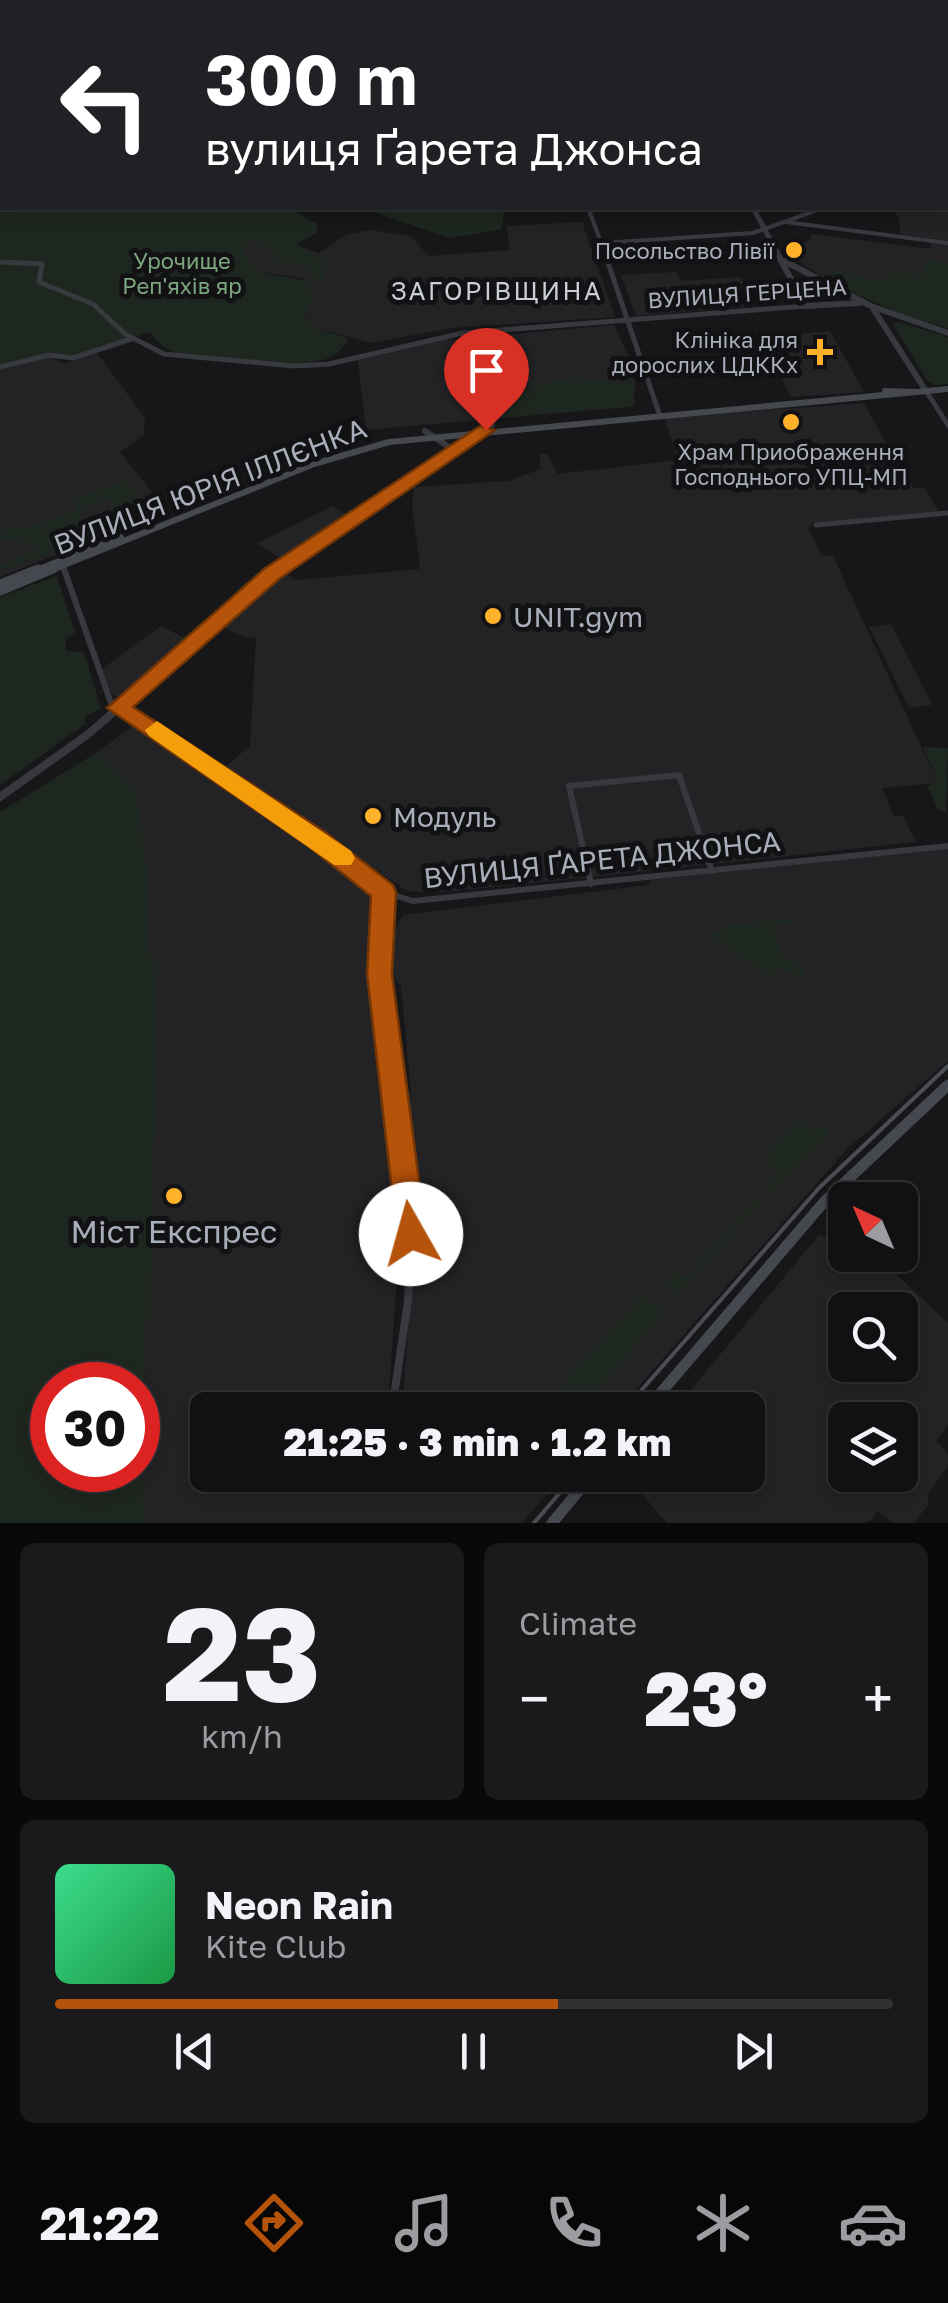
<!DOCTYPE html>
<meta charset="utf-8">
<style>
body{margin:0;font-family:"Golos Text",sans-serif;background:#1a1a1c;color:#f1f3f6;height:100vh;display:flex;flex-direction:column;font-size:38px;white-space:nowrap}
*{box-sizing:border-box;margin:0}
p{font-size:32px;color:#9c9da0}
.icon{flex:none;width:55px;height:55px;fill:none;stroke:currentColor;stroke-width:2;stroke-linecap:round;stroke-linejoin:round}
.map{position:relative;height:1523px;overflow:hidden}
.details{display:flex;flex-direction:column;gap:20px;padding:20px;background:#09090a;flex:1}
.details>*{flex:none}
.hud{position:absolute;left:0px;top:0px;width:950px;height:210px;box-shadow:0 5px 15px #0003,0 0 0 2px #303133;background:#202124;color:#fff;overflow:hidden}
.needle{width:65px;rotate:316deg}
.tools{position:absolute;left:828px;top:1182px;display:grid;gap:20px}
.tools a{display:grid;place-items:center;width:90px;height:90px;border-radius:15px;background:#111113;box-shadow:0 5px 15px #0003,0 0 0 2px #303133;font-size:50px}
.speed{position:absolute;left:30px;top:1362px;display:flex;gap:20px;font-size:50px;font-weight:700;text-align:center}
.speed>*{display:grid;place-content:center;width:130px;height:130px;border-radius:50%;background:#111113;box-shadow:0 5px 15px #0003,0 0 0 2px #303133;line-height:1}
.speed .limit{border:15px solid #d22;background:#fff;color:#111}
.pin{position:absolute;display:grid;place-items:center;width:85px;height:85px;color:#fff;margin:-102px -42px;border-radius:50% 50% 50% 0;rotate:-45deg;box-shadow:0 0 10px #0007}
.pin .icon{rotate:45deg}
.me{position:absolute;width:110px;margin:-55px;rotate:353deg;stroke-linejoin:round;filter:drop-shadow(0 0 8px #0008)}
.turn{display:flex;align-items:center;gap:35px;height:210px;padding:0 40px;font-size:45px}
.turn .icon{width:130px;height:130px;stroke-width:2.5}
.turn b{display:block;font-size:70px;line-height:85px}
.big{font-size:75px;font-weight:800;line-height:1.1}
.details .card{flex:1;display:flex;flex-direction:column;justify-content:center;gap:15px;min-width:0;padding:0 35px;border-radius:15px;background:#1a1a1c}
.details .dial{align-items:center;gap:0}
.dial b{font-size:130px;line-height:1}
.song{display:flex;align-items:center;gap:30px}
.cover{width:120px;height:120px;border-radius:15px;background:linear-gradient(135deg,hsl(150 70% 55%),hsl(140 70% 35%))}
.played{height:10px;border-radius:5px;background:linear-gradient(90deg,#b45309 60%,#303133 60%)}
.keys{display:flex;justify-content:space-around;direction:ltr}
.heat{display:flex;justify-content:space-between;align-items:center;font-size:55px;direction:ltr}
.details .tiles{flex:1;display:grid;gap:20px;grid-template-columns:1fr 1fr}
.card:last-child{grid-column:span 2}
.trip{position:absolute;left:190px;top:1392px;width:575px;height:100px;border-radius:15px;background:#111113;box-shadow:0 5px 15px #0003,0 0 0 2px #303133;font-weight:800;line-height:100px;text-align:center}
.tabs{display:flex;height:160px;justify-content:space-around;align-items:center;background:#070708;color:#9c9da0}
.tabs .icon{width:70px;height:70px}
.tabs .selected{color:#b45309}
.tabs b{font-size:45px;color:#f1f3f6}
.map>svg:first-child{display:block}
</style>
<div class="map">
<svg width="948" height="1523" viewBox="0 0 948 1523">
<rect width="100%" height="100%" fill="#171719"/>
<!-- built -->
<g fill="#232326" fill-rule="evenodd">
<polygon points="892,208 948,212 948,241 900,234 900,220"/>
<polygon points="582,222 615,317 452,328 372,343 319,329 309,322 304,314 312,304 303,278 257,272 243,249 256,239 288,242 319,253 346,235 370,230 410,236 429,256 510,250 507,226"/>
<polygon points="812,234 930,249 932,243 948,245 948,328 830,282 787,254 784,247 810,241"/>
<polygon points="676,272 681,281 740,277 755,306 636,316 621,275"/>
<polygon points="614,325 635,370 634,405 629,407 366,430 358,360 444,340"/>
<polygon points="830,331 864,392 791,397 778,370 727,374 713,342"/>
<polygon points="97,353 145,418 144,435 120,452 167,511 0,577 0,369 49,356 64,364"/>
<polygon points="864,403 896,462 904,461 913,488 924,487 939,512 812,524 809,529 822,555 833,556 938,783 882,788 894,816 903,816 916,842 593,877 432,893 407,891 226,766 250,746 256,637 247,638 222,627 287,574 295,580 420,569 412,504 414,487 508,481 541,469 539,454 547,454 558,474 678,460 664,417"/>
<polygon points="333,506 351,519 285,562 257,543"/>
<polygon points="891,624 932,705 909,708 869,627"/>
<polygon points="161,626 188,640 121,697 112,695 102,669"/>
<polygon points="138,722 360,876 369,883 375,907 400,1229 388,1410 208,1410 208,1475 386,1475 390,1479 393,1475 563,1475 522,1523 145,1523 141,1468 145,1467 146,1320 150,1319 152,960 149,955 148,876 137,794 96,753"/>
<polygon points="948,848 948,1061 847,1149 618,1410 402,1410 415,1235 400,1095 411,1093 401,986 395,979 389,940 403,915 648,885 650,880"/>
<path d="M819 1235 845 1243V1255H876L948 1323V1425L936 1441 948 1454V1466L928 1493V1505L914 1523H894L878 1511 870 1521 861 1523H667L625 1475H748V1410H674ZM845 1310H900V1365H845ZM845 1420H900V1475H845Z"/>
</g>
<!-- green -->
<g fill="#1e271f" fill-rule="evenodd">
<path d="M0 147 2 208H290L318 225 317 232 296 245 327 261 322 285 305 270 308 265 271 262 277 258 256 239 243 249 257 272 308 281 314 297 305 318 319 329 349 339C342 349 337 355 326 359 297 368 193 362 167 349 161 346 155 337 150 332L72 357 48 354 0 366Z"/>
<polygon points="362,208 504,208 502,229 450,238"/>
<polygon points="927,259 948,263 948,328 906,316 830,282 833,269 869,279 888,279 886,272 924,275"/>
<polygon points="898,322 948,337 948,384 934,385 927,380 893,324"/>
<polygon points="624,370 635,371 634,405 629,407 490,418 487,403 513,396 506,393 559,379 573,382 572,377 627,383 628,378 619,377"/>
<polygon points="125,480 146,501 141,509 121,517 108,499 86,507 75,533 50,530 46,535 59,546 54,553 0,571 0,565 38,549 33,544 0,539 0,533 13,525 29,528 74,511 77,508 71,500"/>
<polygon points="57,576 75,633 65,639 67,651 84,652 101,709 85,716 85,724 0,785 0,597"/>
<polygon points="923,747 948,748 946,812 939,811 927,786 938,782"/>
<path d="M96 753 137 794 148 876 149 954 158 959 151 1319 146 1320 145 1467 141 1469 145 1523H0V812ZM52 1385H138V1470H52Z"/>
<polygon points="804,917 807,920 774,925 782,955 806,968 803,978 780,968 769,977 710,935 730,925"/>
<polygon points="799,1119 811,1131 819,1124 830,1133 770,1194 764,1189 778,1175 762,1160"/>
<polygon points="758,1196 763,1200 678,1295 665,1283 675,1271 685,1278"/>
<polygon points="642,1295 666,1311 581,1410 539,1410"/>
</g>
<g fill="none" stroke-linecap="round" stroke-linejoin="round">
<!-- minor-far3 -->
<g stroke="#37393e" stroke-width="4">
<polyline points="529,2 538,0"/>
<polyline points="596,2 603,2"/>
<polyline points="588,208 604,250"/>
<polyline points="786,222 948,243"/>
<polyline points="602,243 753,233 823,208"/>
</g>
<!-- minor-far2 -->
<g stroke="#37393e" stroke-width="5">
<polyline points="603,248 660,416"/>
<polyline points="0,262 42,264 39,282 93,304 125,334 164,354 294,366 329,364 463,333 806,306"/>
<polyline points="0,367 49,355 73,358 131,339"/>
<polyline points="926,391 948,425"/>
<polyline points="816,525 948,513"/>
<polyline points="62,564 65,572"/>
</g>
<!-- minor-far1 -->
<g stroke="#37393e" stroke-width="6">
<polyline points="64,569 111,703 317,839 384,892 413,901 948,846"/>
<polyline points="591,884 569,786 679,775 712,871"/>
<polyline points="379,987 378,932 384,892"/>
</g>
<!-- minor -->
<polyline stroke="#37393e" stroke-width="8" points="379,985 411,1235 408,1301 392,1410"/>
<!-- tertiary-far2 -->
<g stroke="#37393e" stroke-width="5">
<polyline points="444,0 459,2"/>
<polyline points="753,208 776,250"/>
</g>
<!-- tertiary-far1 -->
<g stroke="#37393e" stroke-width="6">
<polyline points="774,248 806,306 859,303"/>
<polyline points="782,260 871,306 948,333"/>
<polyline points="874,310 926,391"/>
<polyline points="425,431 455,451"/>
<polyline points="276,572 492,425"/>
</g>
<!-- tertiary -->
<polyline stroke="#37393e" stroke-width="8" points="0,797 87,735 279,569"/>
<!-- secondary-far2 -->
<g stroke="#45484e" stroke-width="6">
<polyline points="885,391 917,392"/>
<polyline points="31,572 121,537"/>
<polyline points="47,572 314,464 389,442 948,389"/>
</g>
<!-- secondary-far1 -->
<g stroke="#45484e" stroke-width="9">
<polyline points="0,584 38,569"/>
<polyline points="0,591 53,569"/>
</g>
<!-- secondary -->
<g stroke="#45484e" stroke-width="11">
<polyline points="646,1410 824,1202 948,1085"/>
<polyline points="552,1523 592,1475"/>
</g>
<!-- tram -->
<g stroke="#4a4d53" stroke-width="4">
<polyline points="624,1410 819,1188 948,1066"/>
<polyline points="534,1523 575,1475"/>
</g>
</g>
<!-- route -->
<polygon fill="#b45309" stroke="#753606" stroke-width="2.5" points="480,426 495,430 279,579 133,707 325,832 393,885 396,892 392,974 426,1234 422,1245 411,1249 401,1245 397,1234 367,974 371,896 308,846 107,708 264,569"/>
<!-- slow -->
<polygon fill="#f59e0b" points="157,721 351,851 355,858 351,865 334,865 149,736 145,730"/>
<!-- markers -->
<g fill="#ffb229" stroke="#121214" stroke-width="4">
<circle cx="794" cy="250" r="10"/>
<path d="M815 337h10v10h10v10h-10v10h-10v-10h-10v-10h10z"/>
<circle cx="791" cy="422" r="10"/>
<circle cx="493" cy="616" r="10"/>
<circle cx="373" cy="816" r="10"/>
<circle cx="174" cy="1196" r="10"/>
</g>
<g text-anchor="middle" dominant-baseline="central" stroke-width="10" stroke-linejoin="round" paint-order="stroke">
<!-- far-poi labels -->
<g font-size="22" fill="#a8aeba" stroke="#121214" text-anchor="end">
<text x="774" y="250">Посольство Лівії</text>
<text x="798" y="339">Клініка для<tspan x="798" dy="25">дорослих ЦДККх</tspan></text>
<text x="791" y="451" text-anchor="middle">Храм Приображення<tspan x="791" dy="25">Господнього УПЦ-МП</tspan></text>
</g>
<!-- far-park labels -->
<g font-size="22" fill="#7da67f" stroke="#121214">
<text x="182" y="260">Урочище<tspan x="182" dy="25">Реп'яхів яр</tspan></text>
</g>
<!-- far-street labels -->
<g font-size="22" fill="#a8aeba" stroke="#121214">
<text transform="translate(747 293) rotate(-4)">ВУЛИЦЯ ГЕРЦЕНА</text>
</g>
<!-- far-neighbourhood labels -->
<g font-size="25" letter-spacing="2.5" fill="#c9cdd6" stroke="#121214">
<text x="497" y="290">ЗАГОРІВЩИНА</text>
</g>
<!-- street labels -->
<g font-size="28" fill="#a8aeba" stroke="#121214">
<text transform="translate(210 486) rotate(-21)">ВУЛИЦЯ ЮРІЯ ІЛЛЄНКА</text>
<text transform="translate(602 859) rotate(-6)">ВУЛИЦЯ ҐАРЕТА ДЖОНСА</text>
</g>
<!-- poi labels -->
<g font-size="28" fill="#a8aeba" stroke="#121214" text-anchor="start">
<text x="513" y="616">UNIT.gym</text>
<text x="393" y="816">Модуль</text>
</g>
<!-- near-poi labels -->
<g font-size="32" fill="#a8aeba" stroke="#121214">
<text x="174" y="1231">Міст Експрес</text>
</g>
</g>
</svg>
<div class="tools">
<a><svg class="needle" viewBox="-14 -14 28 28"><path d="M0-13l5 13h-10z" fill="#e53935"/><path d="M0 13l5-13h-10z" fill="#9c9da0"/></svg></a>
<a><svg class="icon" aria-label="search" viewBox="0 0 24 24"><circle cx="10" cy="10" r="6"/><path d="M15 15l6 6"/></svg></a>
<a><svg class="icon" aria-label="layers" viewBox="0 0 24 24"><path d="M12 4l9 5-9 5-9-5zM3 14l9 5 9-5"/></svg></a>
</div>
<div class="speed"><div class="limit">30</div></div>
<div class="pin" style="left:486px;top:430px;background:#d93025"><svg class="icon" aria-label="arrive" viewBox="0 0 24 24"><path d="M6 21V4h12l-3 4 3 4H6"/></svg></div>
<svg class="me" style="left:411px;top:1234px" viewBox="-20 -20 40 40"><circle r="19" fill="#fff"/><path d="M0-13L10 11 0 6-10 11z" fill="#b45309"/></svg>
<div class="trip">21:25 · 3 min · 1.2 km</div>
<div class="hud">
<div class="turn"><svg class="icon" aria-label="left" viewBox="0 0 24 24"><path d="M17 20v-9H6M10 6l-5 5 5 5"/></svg><div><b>300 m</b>вулиця Ґарета Джонса</div></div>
</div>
</div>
<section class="details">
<div class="tiles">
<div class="card dial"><b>23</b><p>km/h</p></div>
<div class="card"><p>Climate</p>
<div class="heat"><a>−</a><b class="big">23°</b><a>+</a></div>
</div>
<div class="card">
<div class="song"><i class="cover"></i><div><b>Neon Rain</b><p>Kite Club</p></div></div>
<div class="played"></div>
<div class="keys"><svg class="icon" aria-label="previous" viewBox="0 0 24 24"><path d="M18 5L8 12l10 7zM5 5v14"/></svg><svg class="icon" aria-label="pause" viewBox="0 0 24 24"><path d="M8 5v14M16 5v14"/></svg><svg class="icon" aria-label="next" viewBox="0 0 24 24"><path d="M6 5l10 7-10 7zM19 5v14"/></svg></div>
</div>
</div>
</section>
<nav class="tabs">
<b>21:22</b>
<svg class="icon selected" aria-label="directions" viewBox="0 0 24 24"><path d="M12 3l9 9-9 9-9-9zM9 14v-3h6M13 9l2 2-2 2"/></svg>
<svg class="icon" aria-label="music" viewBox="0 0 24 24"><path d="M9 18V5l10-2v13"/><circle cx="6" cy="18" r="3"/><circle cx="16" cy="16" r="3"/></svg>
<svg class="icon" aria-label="phone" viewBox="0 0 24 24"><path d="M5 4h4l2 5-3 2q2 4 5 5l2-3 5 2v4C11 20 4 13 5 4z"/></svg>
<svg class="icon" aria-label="climate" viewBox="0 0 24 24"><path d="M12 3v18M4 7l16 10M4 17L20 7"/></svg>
<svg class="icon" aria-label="car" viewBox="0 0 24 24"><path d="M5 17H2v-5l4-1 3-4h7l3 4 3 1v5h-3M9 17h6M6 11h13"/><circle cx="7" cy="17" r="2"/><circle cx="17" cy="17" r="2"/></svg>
</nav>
